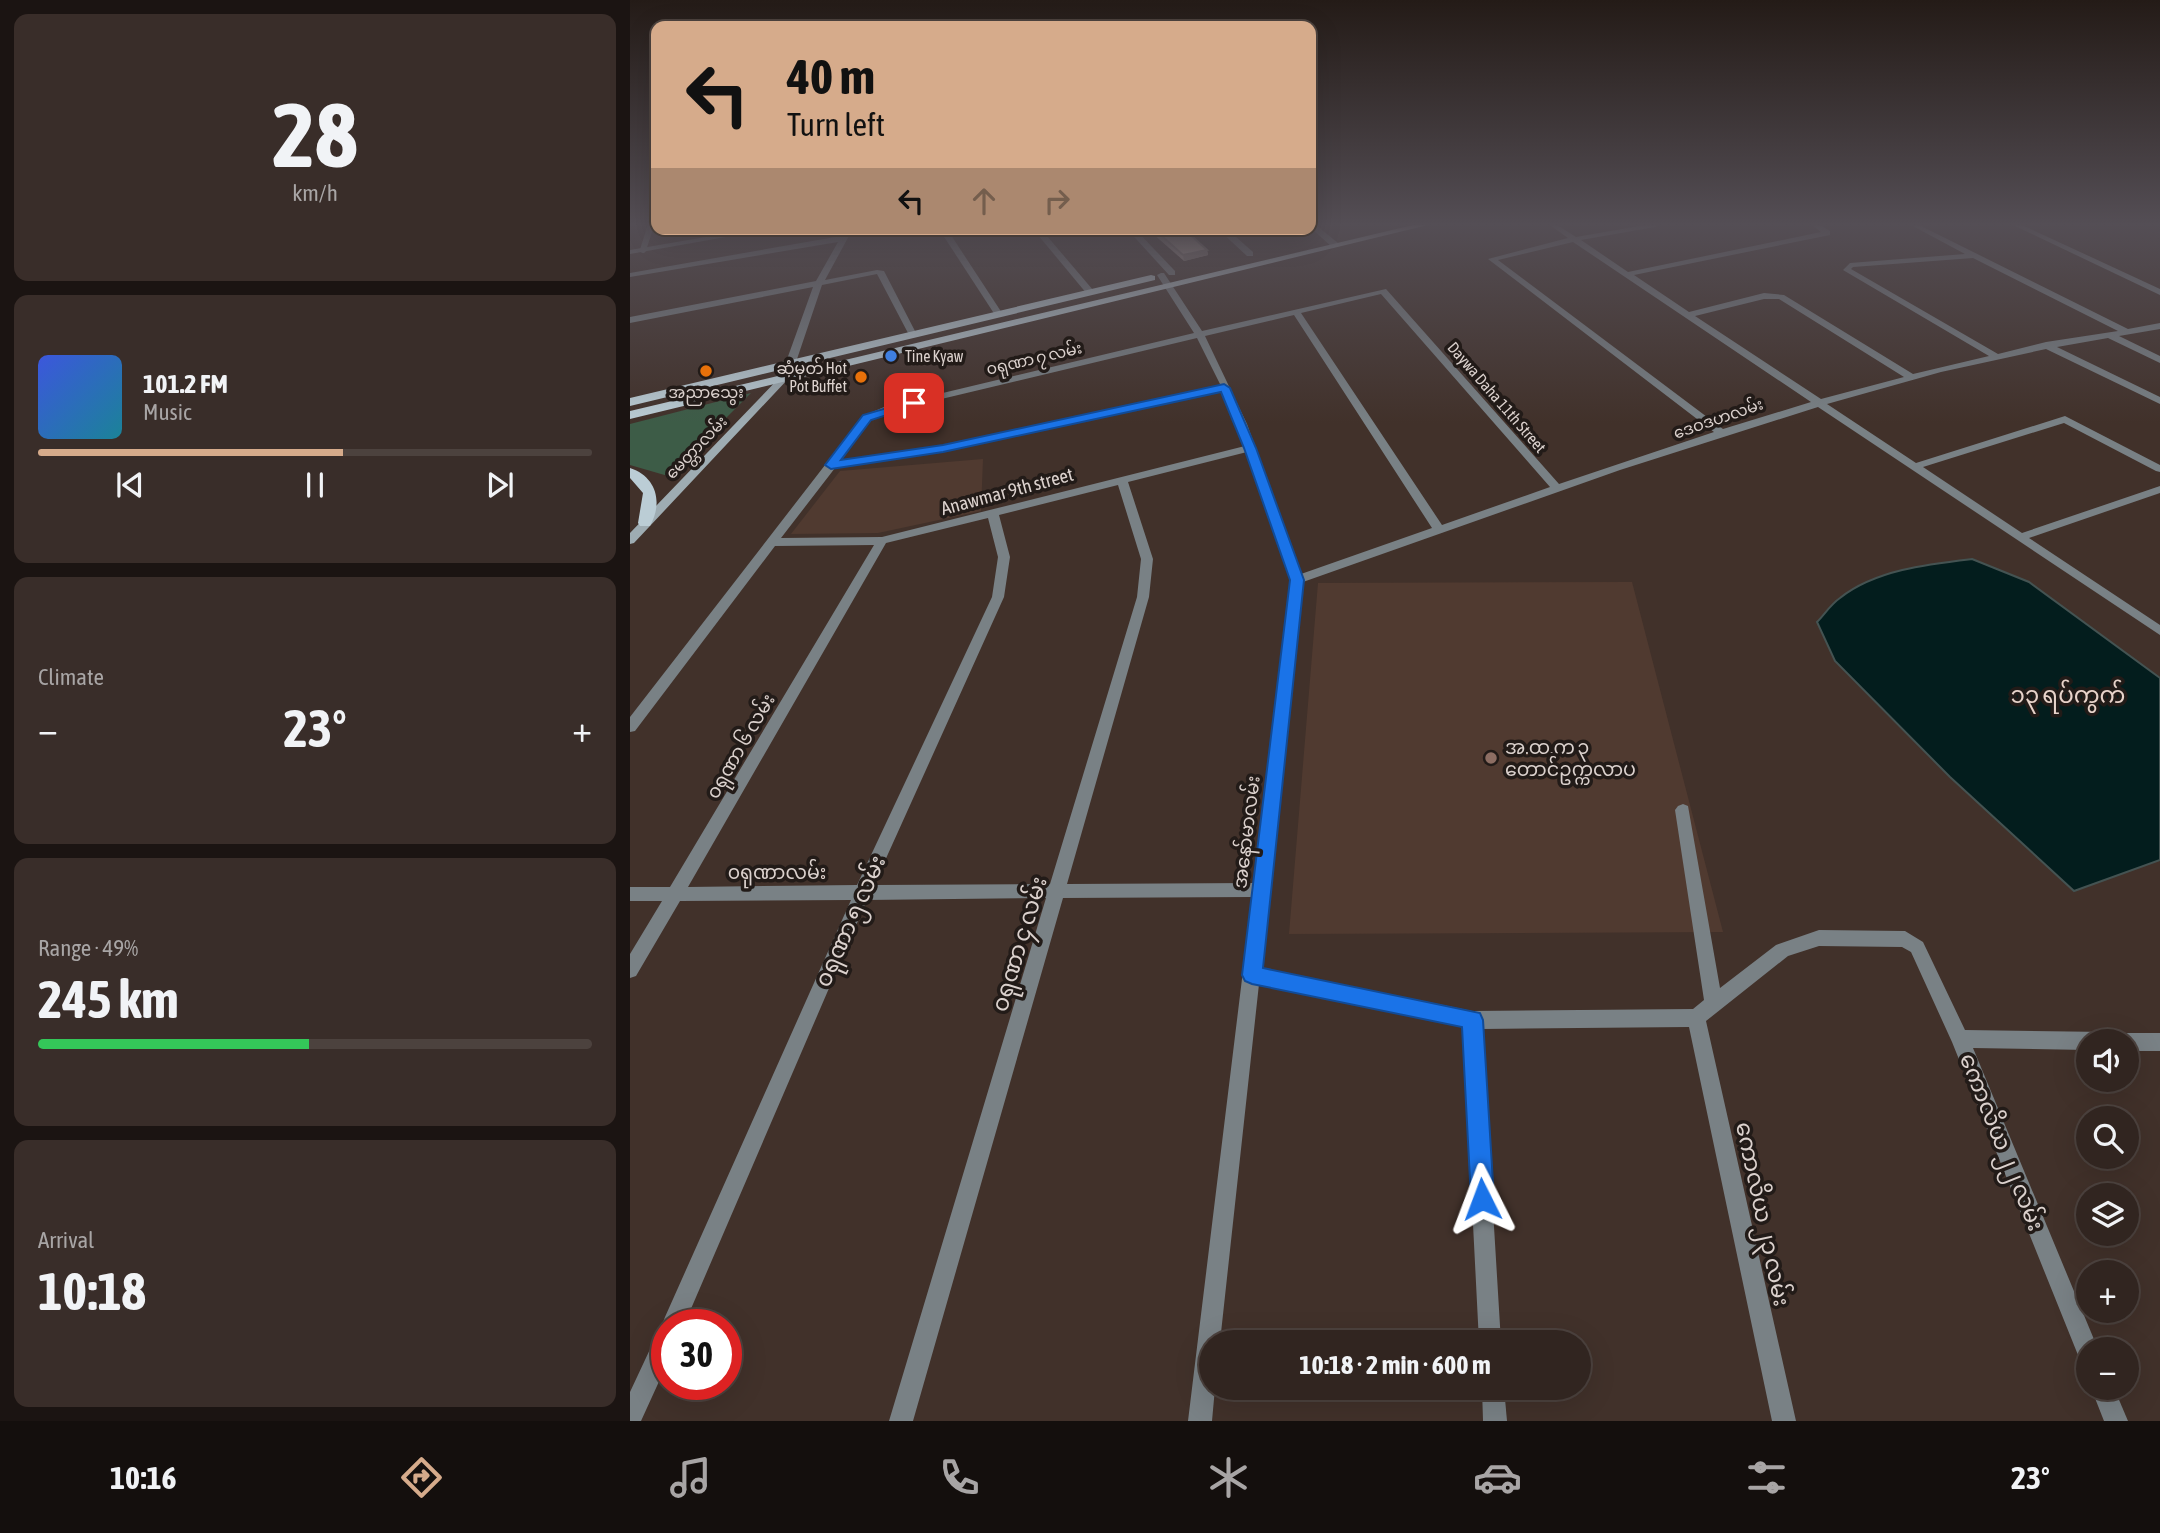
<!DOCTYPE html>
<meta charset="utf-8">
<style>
body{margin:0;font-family:"Asap Condensed","Noto Sans Myanmar",sans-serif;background:#392d29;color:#f1f3f6;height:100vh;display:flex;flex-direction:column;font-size:26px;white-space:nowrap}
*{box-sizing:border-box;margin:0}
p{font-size:23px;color:#a8a5a5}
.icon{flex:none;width:38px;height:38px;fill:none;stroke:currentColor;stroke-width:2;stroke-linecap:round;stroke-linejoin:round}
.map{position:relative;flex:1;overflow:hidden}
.details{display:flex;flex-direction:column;gap:14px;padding:14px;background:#1b1412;width:630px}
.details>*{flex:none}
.banner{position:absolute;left:21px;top:21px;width:665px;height:214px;border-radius:14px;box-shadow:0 7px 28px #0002,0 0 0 2px #4c423e;background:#d6ab8b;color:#111;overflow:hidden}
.fabs{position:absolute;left:1446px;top:1029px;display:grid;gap:14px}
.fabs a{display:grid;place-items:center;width:63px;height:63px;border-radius:50%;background:#312520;box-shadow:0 7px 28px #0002,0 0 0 2px #4c423e;font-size:35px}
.speed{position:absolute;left:21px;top:1309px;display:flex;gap:14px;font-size:35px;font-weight:700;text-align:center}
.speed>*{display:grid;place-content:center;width:91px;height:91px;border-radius:50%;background:#312520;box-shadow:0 7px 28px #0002,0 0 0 2px #4c423e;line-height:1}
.speed .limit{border:10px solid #d22;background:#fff;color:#111}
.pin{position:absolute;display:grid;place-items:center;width:60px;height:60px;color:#fff;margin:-30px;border-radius:14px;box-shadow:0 4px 10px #0006}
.me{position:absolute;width:77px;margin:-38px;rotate:357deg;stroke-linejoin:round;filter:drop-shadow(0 0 5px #0008)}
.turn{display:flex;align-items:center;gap:24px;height:147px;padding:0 21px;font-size:32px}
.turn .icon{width:91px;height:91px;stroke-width:2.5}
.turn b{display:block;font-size:49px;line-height:60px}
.lanes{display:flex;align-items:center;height:66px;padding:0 21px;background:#0003;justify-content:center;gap:35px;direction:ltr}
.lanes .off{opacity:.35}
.big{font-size:52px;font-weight:700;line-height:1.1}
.details .tile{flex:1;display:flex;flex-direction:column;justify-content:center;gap:10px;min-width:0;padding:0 24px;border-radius:14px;background:#392d29}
.details .dial{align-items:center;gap:0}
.dial b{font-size:91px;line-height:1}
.song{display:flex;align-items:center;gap:21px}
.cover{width:84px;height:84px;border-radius:10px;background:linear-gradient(135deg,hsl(230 70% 55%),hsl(190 70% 35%))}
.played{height:7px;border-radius:4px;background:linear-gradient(90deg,#d6ab8b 55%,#4c423e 55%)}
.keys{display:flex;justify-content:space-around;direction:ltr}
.heat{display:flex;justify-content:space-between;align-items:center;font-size:38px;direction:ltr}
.charge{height:10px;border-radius:5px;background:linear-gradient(90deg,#34c759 49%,#4c423e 0)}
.trip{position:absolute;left:569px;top:1330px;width:392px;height:70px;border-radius:35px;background:#312520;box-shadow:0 7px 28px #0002,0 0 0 2px #4c423e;font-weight:700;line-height:70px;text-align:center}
.menu{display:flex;height:112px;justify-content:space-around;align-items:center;background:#140f0d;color:#a8a5a5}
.menu .icon{width:49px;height:49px}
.menu .active{color:#d6ab8b}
.menu b{font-size:32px;color:#f1f3f6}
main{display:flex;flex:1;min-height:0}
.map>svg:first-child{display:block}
</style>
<main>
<section class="details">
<div class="tile dial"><b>28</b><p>km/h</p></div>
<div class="tile">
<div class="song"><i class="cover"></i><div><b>101.2 FM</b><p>Music</p></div></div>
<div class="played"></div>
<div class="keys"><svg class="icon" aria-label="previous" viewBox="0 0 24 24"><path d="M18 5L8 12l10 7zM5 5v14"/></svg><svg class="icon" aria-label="pause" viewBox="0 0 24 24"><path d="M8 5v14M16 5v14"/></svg><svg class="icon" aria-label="next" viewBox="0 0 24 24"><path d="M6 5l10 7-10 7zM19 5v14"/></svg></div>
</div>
<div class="tile"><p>Climate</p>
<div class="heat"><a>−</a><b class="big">23°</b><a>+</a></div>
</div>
<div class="tile"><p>Range · 49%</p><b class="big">245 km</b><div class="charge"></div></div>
<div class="tile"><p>Arrival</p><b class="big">10:18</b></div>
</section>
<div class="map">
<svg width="1530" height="1421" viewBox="0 0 1530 1421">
<rect width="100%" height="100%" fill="#41312a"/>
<!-- built -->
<g fill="#503a30">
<polygon points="353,459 351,511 248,533 161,534 210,471"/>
<polygon points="1002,582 1093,932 659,934 688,583"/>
</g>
<!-- green -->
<polygon fill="#3d5c47" points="121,393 38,476 0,465 0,424"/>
<!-- water -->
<path fill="#031d1d" stroke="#445352" stroke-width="2" d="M1342 559 1399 582 1530 678V860L1444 891 1320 777 1205 661 1187 622C1194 615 1201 604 1210 598 1245 570 1299 564 1342 559Z"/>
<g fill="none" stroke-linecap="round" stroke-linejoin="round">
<!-- service -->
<polyline stroke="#798185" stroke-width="6" points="13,250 21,225"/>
<!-- minor -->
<g fill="#798185" fill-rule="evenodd">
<polygon points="681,225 686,225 708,243 708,247 702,247 681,228"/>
<path d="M920 225H927L946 237 1015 225H1028L1025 227 951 240 998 272 1191 232 1182 225H1190L1200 231V235L1004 275 1059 312 1134 293 1154 295 1283 374 1359 356 1213 270 1220 263 1335 254 1281 225H1289L1498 329 1530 323V329L1489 336 1530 356V363L1478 338 1427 347 1530 397V404L1416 349 1311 372 1197 404 1286 463 1435 416 1530 465V472L1526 471 1434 423 1293 467 1392 533 1530 486V493L1399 538 1530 625V635L1188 407 990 470 673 582 631 968 842 1011 1063 1009 1074 1000 1045 810 1048 806 1053 804 1058 806 1090 988 1146 945 1189 930 1275 931 1293 942 1335 1030 1477 1032 1484 1035 1486 1041H1458V1050L1343 1048 1468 1349H1458V1363L1450 1360 1322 1042 1281 952 1272 947 1189 946 1158 956 1076 1021 1166 1421H1142L1059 1027 852 1029 871 1342H849L833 1027 629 984 590 1342H581V1388H585L582 1421H558L622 897 433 898 283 1421H259L416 898 237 900 54 1325H37V1364L11 1421H0V1392L29 1330 33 1328 32 1325 35 1317 221 900 50 901 6 976 0 978V954L32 901H0V887H40L244 545 145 546 5 731 0 732V717L233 416 254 407 564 333 527 275 531 273H534L572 331 756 289 929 484 1084 432 858 259 938 238ZM943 242 1181 402 1093 429 868 260ZM1343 258 1488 331 1416 342 1368 354 1221 269 1223 267ZM751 294 920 487 812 525 671 313ZM1134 299H1149L1274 377 1191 399 1065 316ZM664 315 802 528 671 574 617 424 575 336ZM567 338 591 386 313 445 210 460 241 420 261 411ZM593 391 615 446 252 537 151 538 205 468 313 451ZM617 452 661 580 624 883 437 884 519 597 523 559 498 482ZM488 485 511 559 507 597 420 884 244 885 374 597 380 557 369 515ZM358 518 368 557 362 597 227 885 58 887 256 543Z"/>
<polygon points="1383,225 1392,225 1530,289 1530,295"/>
<polygon points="122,229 141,229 0,254 0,250"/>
<polygon points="223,229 238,229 220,234 195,280 247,270 254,271 286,333 285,335 278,333 247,274 192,285 166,362 161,365 156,362 183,287 0,323 0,317 186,281 208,242 0,277 0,273 211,236 213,231"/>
<polygon points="309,229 317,229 372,313 371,315 365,315"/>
<polygon points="403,229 411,229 463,290 463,294 457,294"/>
<polygon points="497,229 505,229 545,271 545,275 539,275"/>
<polygon points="588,229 597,229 623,252 623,256 617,256"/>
<polygon points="1496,1033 1530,1033 1530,1051 1496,1051 1496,1041 1487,1041 1489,1036"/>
<polygon points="852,1388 874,1388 877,1421 853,1421"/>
<polygon points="1461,1388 1484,1388 1498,1421 1474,1421"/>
</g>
<!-- secondary -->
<polygon fill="#9eacb2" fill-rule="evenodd" points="161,359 166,362 158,379 4,543 0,544 0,533 151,376 156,362"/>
<!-- primary -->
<g fill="#bbcdd5" fill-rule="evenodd">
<polygon points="783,225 798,225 0,419 0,411"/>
<polygon points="521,275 525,276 525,280 0,406 0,398"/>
<path d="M0 468C27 477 33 503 20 526H10L8 523 13 493 0 478Z"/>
</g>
</g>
<!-- wall -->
<polygon fill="#b3a29b" points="522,229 554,229 577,250 578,255 554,261 522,233"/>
<!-- shaded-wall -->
<polygon fill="#92847e" points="577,250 578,255 554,261 553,255"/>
<!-- building -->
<polygon fill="#d0bcb4" stroke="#92847e" stroke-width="2" points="524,229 554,229 577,250 553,255"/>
<!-- sky -->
<linearGradient id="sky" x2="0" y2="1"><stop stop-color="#241b17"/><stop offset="0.53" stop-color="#544e55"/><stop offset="1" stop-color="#544e55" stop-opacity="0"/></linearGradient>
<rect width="1530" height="423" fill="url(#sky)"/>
<!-- route -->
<polygon fill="#1a73e8" stroke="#114b97" stroke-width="2" points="594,384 600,388 626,448 674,580 633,968 850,1013 853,1020 864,1199 861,1208 852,1211 844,1208 841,1199 832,1027 622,984 615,981 612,975 660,580 614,448 591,392 313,452 201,469 195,465 233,415 284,400 288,401 288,405 241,420 211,460 313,445"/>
<!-- markers -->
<circle fill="#3f7fe0" stroke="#221b18" stroke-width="2.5" cx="261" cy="356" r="7"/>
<g fill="#e8710a" stroke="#221b18" stroke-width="2.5">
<circle cx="76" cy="371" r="7"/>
<circle cx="231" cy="377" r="7"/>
</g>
<circle fill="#8d6e63" stroke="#221b18" stroke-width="2.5" cx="861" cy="758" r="7"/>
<g text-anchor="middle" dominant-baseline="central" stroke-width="7" stroke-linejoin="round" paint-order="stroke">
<!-- far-poi labels -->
<g font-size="16" fill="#dbd1cd" stroke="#221b18" text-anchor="start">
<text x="275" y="356">Tine Kyaw</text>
<text x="217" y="368" text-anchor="end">ဆုံမှတ် Hot<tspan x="217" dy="18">Pot Buffet</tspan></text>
<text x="76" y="392" text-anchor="middle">အညာသွေး</text>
</g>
<!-- far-street labels -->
<g font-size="16" fill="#dbd1cd" stroke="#221b18">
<text transform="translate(404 358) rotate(-13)">၀ရုဏာ ၇ လမ်း</text>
<text transform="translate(867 397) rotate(49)">Daywa Daha 11th Street</text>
<text transform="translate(1088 418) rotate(-19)">ဒေဝဒဟလမ်း</text>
<text transform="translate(66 447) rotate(-46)">မေတ္တာလမ်း</text>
</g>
<!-- street labels -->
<g font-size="19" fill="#dbd1cd" stroke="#221b18">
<text transform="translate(377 491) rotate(-15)">Anawmar 9th street</text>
<text transform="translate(110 746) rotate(-60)">၀ရုဏာ ၆ လမ်း</text>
<text transform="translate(616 832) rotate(-83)">အနော်မာလမ်း</text>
<text x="147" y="872">၀ရုဏာလမ်း</text>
</g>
<!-- poi labels -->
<g font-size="19" fill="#dbd1cd" stroke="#221b18" text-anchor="start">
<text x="875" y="747">အ.ထ.က ၃<tspan x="875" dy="22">တောင်ဥက္ကလာပ</tspan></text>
</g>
<!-- quarter labels -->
<g font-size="23" fill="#e7d3ca" stroke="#221b18">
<text x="1438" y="695">၁၃ ရပ်ကွက်</text>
</g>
<!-- near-street labels -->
<g font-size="23" fill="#dbd1cd" stroke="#221b18">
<text transform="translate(220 921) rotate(-66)">၀ရုဏာ ၅ လမ်း</text>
<text transform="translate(389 944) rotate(-73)">၀ရုဏာ ၄ လမ်း</text>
<text transform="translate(1372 1142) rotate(68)">ကောလိယ ၂၂ လမ်း</text>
<text transform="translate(1133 1214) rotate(78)">ကောလိယ ၂၃ လမ်း</text>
</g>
</g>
</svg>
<div class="fabs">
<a><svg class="icon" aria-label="sound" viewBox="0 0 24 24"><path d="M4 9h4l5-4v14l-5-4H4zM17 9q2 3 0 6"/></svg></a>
<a><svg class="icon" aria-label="search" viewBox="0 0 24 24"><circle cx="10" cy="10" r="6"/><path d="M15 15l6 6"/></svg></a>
<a><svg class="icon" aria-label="layers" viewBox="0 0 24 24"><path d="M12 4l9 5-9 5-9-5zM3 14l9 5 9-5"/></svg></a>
<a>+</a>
<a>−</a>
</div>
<div class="speed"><div class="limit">30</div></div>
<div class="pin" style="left:284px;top:403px;background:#d93025"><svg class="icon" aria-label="arrive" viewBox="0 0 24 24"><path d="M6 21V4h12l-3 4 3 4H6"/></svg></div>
<svg class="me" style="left:852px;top:1199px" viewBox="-20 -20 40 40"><path d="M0-17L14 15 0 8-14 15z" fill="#1a73e8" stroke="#fff" stroke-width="4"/></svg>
<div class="trip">10:18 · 2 min · 600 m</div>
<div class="banner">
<div class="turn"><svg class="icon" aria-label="left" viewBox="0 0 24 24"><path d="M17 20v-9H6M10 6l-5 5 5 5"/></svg><div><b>40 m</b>Turn left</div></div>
<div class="lanes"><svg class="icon" aria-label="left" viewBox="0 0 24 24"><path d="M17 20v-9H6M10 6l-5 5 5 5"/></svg><svg class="icon off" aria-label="ahead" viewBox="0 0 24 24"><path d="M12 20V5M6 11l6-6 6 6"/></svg><svg class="icon off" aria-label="right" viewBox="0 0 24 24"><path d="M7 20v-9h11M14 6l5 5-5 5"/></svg></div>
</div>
</div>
</main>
<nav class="menu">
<b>10:16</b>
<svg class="icon active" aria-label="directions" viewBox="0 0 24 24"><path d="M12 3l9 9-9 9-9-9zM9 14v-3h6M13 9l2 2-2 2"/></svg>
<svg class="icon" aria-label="music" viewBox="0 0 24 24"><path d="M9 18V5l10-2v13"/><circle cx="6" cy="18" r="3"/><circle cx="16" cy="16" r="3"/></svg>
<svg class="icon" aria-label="phone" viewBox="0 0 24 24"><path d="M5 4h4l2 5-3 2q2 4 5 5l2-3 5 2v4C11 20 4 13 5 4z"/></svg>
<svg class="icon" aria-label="climate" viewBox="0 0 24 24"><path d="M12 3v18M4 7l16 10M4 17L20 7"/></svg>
<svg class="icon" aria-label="car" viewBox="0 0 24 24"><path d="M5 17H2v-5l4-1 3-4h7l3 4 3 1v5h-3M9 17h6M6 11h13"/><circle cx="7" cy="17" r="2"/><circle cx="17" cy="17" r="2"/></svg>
<svg class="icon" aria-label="filters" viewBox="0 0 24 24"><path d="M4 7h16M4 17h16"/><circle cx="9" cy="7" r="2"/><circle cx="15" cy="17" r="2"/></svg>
<b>23°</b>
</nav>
